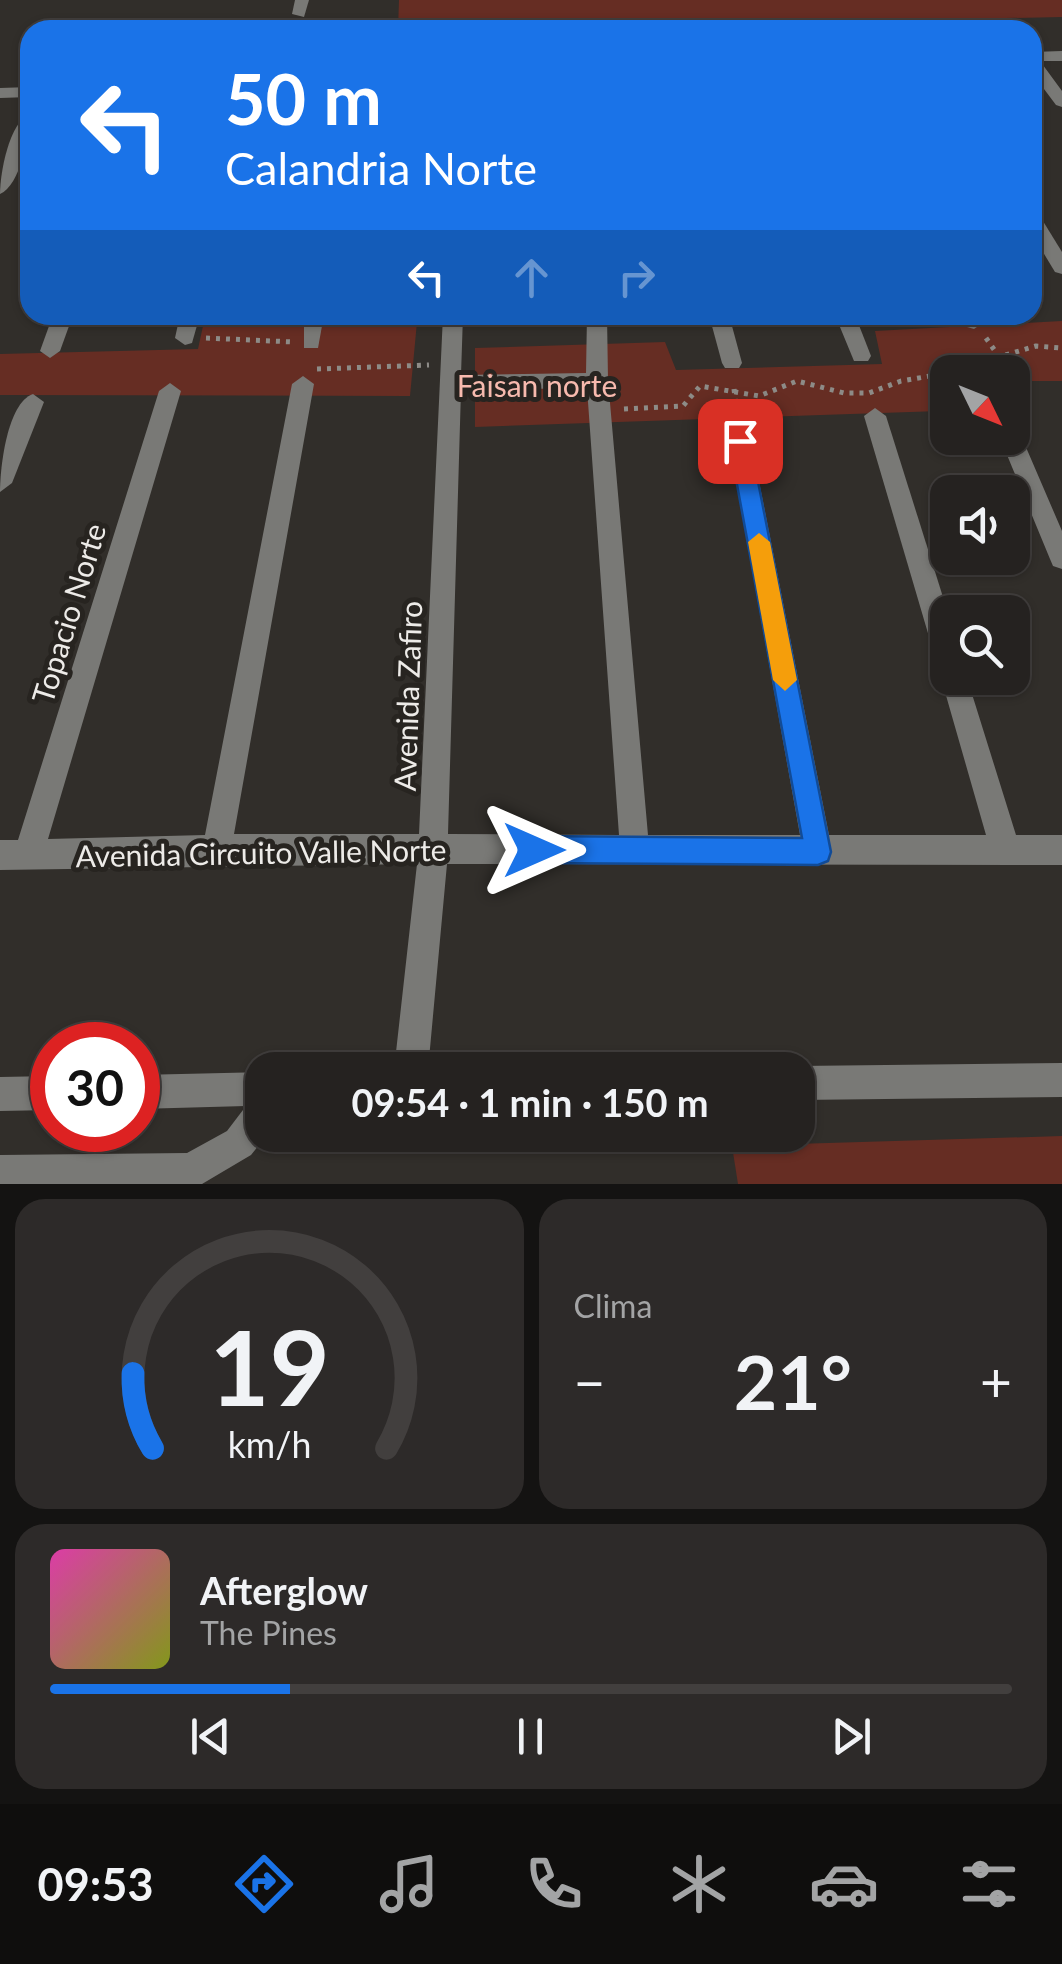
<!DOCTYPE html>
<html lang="es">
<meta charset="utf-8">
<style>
body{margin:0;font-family:Lato,sans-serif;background:#2d2a29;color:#f1f3f6;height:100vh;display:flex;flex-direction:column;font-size:38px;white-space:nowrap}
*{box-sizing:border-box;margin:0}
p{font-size:32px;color:#a3a4a5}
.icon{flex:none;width:55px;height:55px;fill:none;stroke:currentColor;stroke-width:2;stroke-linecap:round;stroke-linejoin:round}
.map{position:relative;height:1184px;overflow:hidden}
.panel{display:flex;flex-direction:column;gap:15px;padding:15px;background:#141312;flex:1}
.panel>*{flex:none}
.top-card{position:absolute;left:20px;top:20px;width:1022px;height:305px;border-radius:30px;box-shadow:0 2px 8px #0004,0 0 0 2px #423f3e;background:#1a73e8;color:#fff;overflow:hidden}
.needle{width:65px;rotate:133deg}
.controls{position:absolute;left:930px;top:355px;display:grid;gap:20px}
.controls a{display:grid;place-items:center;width:100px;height:100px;border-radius:20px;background:#252220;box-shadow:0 2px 8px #0004,0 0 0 2px #423f3e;font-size:50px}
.speed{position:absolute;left:30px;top:1022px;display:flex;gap:20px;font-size:50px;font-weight:700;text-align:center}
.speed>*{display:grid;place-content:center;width:130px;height:130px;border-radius:50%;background:#252220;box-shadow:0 2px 8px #0004,0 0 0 2px #423f3e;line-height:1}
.speed .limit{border:15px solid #d22;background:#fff;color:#111}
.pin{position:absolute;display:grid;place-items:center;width:85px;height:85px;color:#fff;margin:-42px;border-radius:20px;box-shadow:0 5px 15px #0006}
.me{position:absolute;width:110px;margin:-55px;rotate:90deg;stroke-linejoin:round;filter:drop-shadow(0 0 8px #0008)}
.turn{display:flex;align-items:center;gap:35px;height:210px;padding:0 40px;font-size:45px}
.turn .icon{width:130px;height:130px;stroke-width:2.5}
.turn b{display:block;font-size:70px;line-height:85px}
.lanes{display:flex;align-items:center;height:95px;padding:0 40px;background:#0003;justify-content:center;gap:50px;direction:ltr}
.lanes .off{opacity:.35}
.big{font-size:75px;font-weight:700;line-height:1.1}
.panel .widget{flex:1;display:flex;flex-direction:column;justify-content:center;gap:15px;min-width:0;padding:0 35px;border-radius:30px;background:#2d2a29}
.panel .dial{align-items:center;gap:0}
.dial svg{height:260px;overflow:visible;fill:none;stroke:#423f3e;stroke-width:7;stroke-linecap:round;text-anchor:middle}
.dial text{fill:#f1f3f6;stroke:none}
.song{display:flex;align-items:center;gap:30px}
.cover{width:120px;height:120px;border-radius:15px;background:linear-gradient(135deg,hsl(320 70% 55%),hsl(70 70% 35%))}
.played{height:10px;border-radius:5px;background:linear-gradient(90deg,#1a73e8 25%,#423f3e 25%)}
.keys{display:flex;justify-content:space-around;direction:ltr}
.heat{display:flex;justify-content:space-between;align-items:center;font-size:55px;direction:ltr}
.panel .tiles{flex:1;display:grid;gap:15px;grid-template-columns:1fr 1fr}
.widget:last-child{grid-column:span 2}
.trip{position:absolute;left:245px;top:1052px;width:570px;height:100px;border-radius:30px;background:#252220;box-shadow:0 2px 8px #0004,0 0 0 2px #423f3e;font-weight:700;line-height:100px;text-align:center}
.menu{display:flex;height:160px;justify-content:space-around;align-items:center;background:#0f0e0d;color:#a3a4a5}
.menu .icon{width:70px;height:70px}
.menu .selected{color:#1a73e8}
.menu b{font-size:45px;color:#f1f3f6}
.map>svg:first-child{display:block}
</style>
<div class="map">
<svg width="1062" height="1184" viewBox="0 0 1062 1184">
<rect width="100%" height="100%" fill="#312e2a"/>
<!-- green -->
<g fill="#662d23">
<polygon points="399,0 1062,0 1062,17 398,30"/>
<polygon points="1062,321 1062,381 1013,381 1012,372 948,372 947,380 933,381 940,411 475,427 475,348 665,342 676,370 882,364 875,331"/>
<polygon points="417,322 410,396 0,395 0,354 198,349 203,326"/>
<polygon points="1062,1136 1062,1184 738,1184 732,1146"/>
</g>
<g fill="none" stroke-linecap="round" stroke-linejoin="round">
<!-- path -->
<g stroke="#8d8b87" stroke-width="5" stroke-dasharray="4 6" stroke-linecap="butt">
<polyline points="206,338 294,342"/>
<polyline points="986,338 1000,358"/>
<polyline points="988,361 989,372"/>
<polyline points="317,369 429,365"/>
<polyline points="948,372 1036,346 1062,348"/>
<polyline points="734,389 738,422"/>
<polyline points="624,409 683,406 700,386 759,396 797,381 844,393 869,393 901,381 948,373"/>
</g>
<!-- minor -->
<g fill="#797976" fill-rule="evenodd">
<polygon points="295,0 309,0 304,17 292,14"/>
<polygon points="1062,51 1062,61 1040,61 1062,91 1062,107 1056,105 1032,73 1032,52"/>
<polygon points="30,87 30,97 0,98 0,88"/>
<path d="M30 113C30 134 20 186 0 194 0 173 9 123 30 113Z"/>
<polygon points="1032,211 1038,213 1062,252 1062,274 1055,272 1032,234"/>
<polygon points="53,315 73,315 60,351 50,358 40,351"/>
<polygon points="180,315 200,315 192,343 185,345 175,338"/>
<polygon points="304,315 324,315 318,348 304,348"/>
<path d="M443 315H463L461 375 586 373 587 315H607L608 380 648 835H800L729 441 740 433 751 441 829 835H986L941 678 948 668V678H967L1016 835H1062V865L447 864 428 1070H394L417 864 0 870V840H18L159 391 170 383 181 391 48 839 205 835 292 384 303 376 314 384 234 834H419ZM587 388 619 835 448 834 461 390Z"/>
<polygon points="709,315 729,315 742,363 739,368 725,368 722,363"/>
<polygon points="835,315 855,315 871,356 868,361 854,361"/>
<polygon points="961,315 981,315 984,322 974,329 967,327"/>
<path d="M33 394 44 402 12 483 0 492C0 468 7 403 33 394Z"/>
<polygon points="875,408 886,416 948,613 948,668 939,665 935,657 864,416"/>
<polygon points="1012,430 1022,438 1062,531 1062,569 1053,566 1050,559 1000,438 1012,438"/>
<polygon points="1062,1063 1062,1097 798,1100 798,1070 789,1070 798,1066"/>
<polygon points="262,1072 262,1135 267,1135 251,1155 202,1184 0,1184 0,1155 187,1153 227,1131 246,1106 138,1109 138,1075"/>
<polygon points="52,1076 52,1110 0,1111 0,1077"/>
</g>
</g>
<!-- route -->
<polygon fill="#1a73e8" stroke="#114b97" stroke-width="2.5" points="740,433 750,441 831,852 828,861 818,865 534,863 524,859 521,850 524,840 534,836 802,838 729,441"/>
<!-- slow -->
<polygon fill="#f59e0b" points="759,533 770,542 797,680 785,691 773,680 748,542"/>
<g text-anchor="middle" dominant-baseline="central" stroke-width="10" stroke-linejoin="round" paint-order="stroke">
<!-- park labels -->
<g font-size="30" fill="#f7baae" stroke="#272420">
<text x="537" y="385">Faisan norte</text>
</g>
<!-- street labels -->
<g font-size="30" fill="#edebe8" stroke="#272420">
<text transform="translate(68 613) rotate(-73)">Topacio Norte</text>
<text transform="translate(407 696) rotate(-88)">Avenida Zafiro</text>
<text transform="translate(261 852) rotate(-1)">Avenida Circuito Valle Norte</text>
</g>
</g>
</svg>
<div class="controls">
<a><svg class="needle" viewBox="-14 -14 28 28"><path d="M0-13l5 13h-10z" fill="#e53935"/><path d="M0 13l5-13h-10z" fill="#a3a4a5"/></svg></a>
<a><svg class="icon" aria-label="sound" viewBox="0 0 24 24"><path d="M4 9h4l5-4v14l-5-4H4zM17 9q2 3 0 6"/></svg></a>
<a><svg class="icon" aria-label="search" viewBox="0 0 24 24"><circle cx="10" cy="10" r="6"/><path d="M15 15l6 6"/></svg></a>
</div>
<div class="speed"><div class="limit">30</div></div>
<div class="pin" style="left:740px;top:441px;background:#d93025"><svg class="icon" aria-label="arrive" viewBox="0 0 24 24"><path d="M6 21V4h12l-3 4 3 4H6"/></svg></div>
<svg class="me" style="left:534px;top:850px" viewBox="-20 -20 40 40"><path d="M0-17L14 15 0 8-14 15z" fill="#1a73e8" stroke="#fff" stroke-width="4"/></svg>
<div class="trip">09:54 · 1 min · 150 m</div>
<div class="top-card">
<div class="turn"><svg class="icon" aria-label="left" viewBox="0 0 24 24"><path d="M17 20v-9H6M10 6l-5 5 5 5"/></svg><div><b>50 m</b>Calandria Norte</div></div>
<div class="lanes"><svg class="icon" aria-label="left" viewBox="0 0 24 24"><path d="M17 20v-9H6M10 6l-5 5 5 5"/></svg><svg class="icon off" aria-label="ahead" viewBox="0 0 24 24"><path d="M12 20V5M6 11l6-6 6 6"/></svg><svg class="icon off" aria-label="right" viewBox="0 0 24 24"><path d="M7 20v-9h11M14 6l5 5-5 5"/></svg></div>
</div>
</div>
<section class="panel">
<div class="tiles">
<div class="widget dial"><svg viewBox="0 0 100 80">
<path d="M14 69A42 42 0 1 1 86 69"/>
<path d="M14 69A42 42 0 0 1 8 46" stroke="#1a73e8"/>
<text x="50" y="56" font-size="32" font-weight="700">19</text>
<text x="50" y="72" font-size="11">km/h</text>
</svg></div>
<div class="widget"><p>Clima</p>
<div class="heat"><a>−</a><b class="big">21°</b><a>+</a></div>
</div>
<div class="widget">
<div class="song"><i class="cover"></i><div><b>Afterglow</b><p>The Pines</p></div></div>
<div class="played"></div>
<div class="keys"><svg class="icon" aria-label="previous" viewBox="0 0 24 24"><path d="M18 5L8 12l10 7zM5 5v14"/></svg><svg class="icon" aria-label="pause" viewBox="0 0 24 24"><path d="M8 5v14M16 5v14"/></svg><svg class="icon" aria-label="next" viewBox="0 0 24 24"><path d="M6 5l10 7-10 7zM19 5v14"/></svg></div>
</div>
</div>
</section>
<nav class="menu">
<b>09:53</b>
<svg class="icon selected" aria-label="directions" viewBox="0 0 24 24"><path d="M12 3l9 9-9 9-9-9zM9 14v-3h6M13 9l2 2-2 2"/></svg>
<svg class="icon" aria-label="music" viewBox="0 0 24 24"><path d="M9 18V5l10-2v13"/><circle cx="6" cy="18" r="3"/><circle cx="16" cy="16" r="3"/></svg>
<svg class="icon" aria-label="phone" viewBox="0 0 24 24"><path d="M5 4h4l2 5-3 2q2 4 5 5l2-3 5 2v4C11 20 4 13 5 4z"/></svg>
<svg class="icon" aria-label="climate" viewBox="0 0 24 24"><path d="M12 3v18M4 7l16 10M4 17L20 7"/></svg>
<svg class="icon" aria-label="car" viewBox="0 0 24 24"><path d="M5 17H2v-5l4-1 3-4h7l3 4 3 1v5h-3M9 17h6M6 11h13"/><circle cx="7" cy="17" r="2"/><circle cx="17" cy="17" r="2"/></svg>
<svg class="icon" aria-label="filters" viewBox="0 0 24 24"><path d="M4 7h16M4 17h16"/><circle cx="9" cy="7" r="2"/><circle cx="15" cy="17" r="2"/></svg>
</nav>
